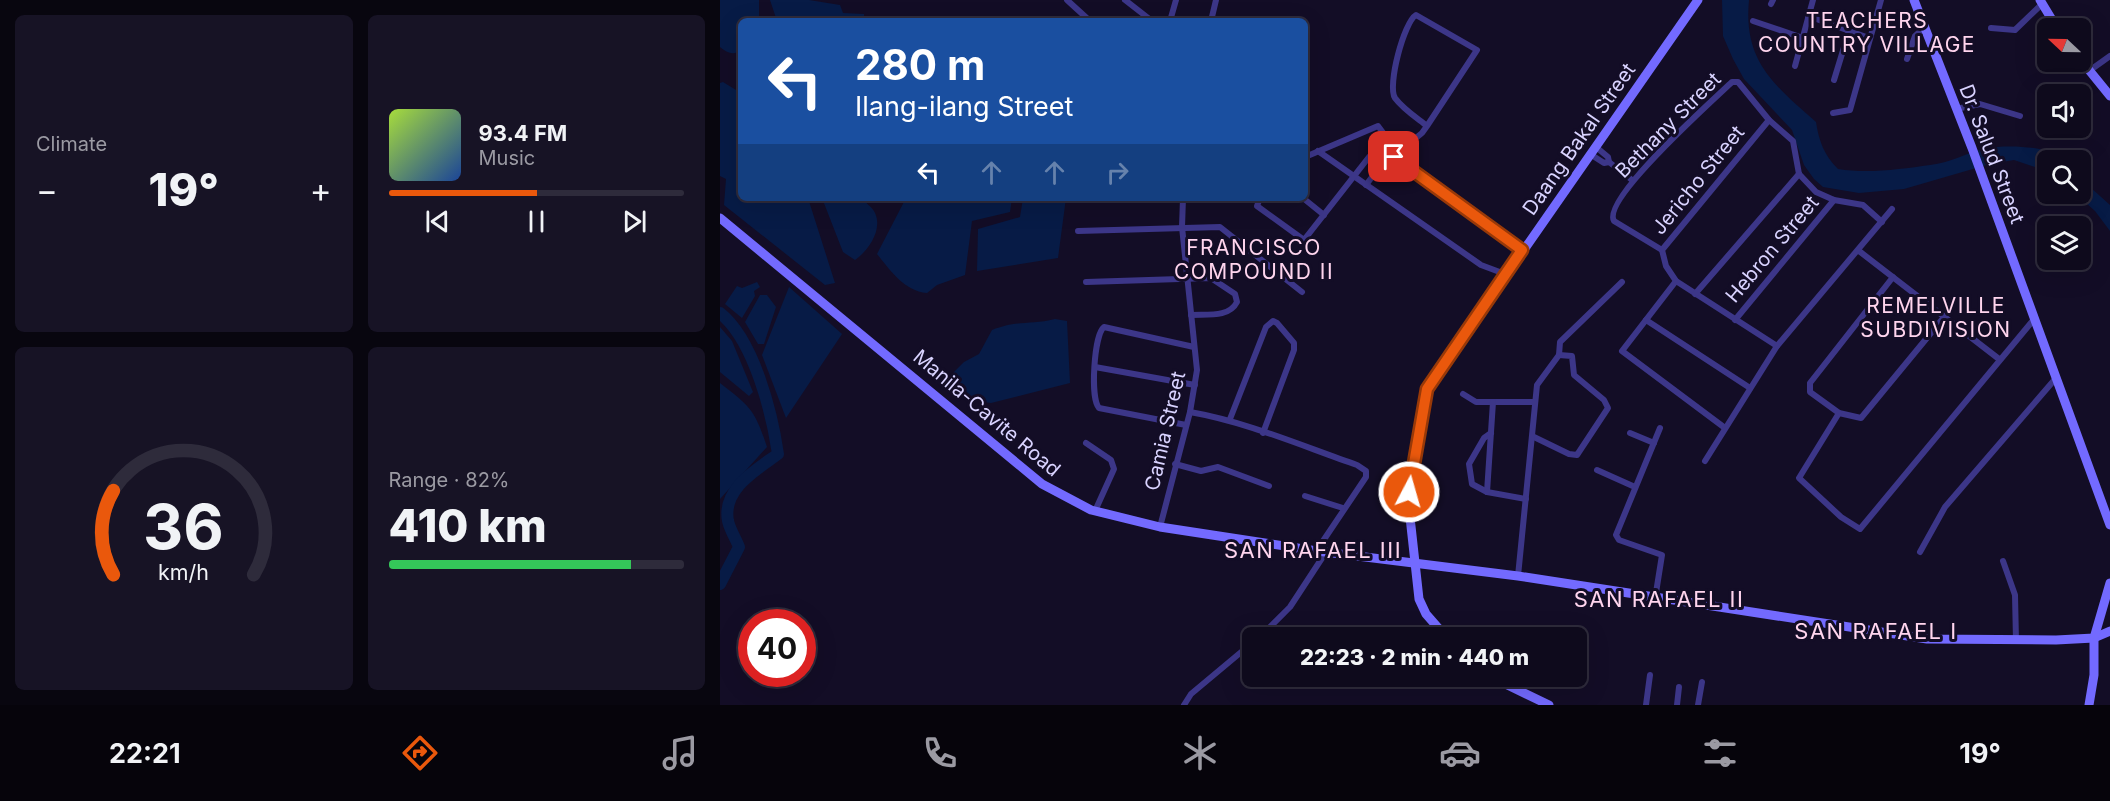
<!DOCTYPE html>
<meta charset="utf-8">
<style>
body{margin:0;font-family:Inter,sans-serif;background:#171325;color:#f1f3f6;height:100vh;display:flex;flex-direction:column;font-size:22px;white-space:nowrap}
*{box-sizing:border-box;margin:0}
p{font-size:20px;color:#9b9aa3}
.icon{flex:none;width:33px;height:33px;fill:none;stroke:currentColor;stroke-width:2;stroke-linecap:round;stroke-linejoin:round}
.map{position:relative;flex:1;overflow:hidden}
.sheet{display:flex;flex-direction:column;gap:15px;padding:15px;background:#08060f;width:720px}
.sheet>*{flex:none}
.banner{position:absolute;left:18px;top:18px;width:570px;height:183px;border-radius:9px;box-shadow:0 6px 24px #0002,0 0 0 2px #2e2b3b;background:#1a4fa0;color:#fff;overflow:hidden}
.needle{width:39px;rotate:292deg}
.buttons{position:absolute;left:1317px;top:18px;display:grid;gap:12px}
.buttons a{display:grid;place-items:center;width:54px;height:54px;border-radius:9px;background:#0e0a1c;box-shadow:0 6px 24px #0002,0 0 0 2px #2e2b3b;font-size:30px}
.speed{position:absolute;left:18px;top:609px;display:flex;gap:12px;font-size:30px;font-weight:700;text-align:center}
.speed>*{display:grid;place-content:center;width:78px;height:78px;border-radius:50%;background:#0e0a1c;box-shadow:0 6px 24px #0002,0 0 0 2px #2e2b3b;line-height:1}
.speed .limit{border:9px solid #d22;background:#fff;color:#111}
.pin{position:absolute;display:grid;place-items:center;width:51px;height:51px;color:#fff;margin:-26px;border-radius:12px;box-shadow:0 3px 9px #0006}
.me{position:absolute;width:66px;margin:-33px;rotate:6deg;stroke-linejoin:round;filter:drop-shadow(0 0 4px #0008)}
.turn{display:flex;align-items:center;gap:21px;height:126px;padding:0 18px;font-size:27px}
.turn .icon{width:78px;height:78px;stroke-width:2.5}
.turn b{display:block;font-size:42px;line-height:51px}
.lanes{display:flex;align-items:center;height:57px;padding:0 18px;background:#0003;justify-content:center;gap:30px;direction:ltr}
.lanes .off{opacity:.35}
.big{font-size:45px;font-weight:800;line-height:1.1}
.sheet .widget{flex:1;display:flex;flex-direction:column;justify-content:center;gap:9px;min-width:0;padding:0 21px;border-radius:9px;background:#171325}
.sheet .dial{align-items:center;gap:0}
.dial svg{height:156px;overflow:visible;fill:none;stroke:#2e2b3b;stroke-width:7;stroke-linecap:round;text-anchor:middle}
.dial text{fill:#f1f3f6;stroke:none}
.song{display:flex;align-items:center;gap:18px}
.cover{width:72px;height:72px;border-radius:9px;background:linear-gradient(135deg,hsl(80 70% 55%),hsl(220 70% 35%))}
.played{height:6px;border-radius:3px;background:linear-gradient(90deg,#ea580c 50%,#2e2b3b 50%)}
.keys{display:flex;justify-content:space-around;direction:ltr}
.heat{display:flex;justify-content:space-between;align-items:center;font-size:33px;direction:ltr}
.charge{height:9px;border-radius:4px;background:linear-gradient(90deg,#34c759 82%,#2e2b3b 0)}
.sheet .tiles{flex:1;display:grid;gap:15px;grid-template-columns:repeat(2,1fr)}
.trip{position:absolute;left:522px;top:627px;width:345px;height:60px;border-radius:9px;background:#0e0a1c;box-shadow:0 6px 24px #0002,0 0 0 2px #2e2b3b;font-weight:800;line-height:60px;text-align:center}
.tab-bar{display:flex;height:96px;justify-content:space-around;align-items:center;background:#06040b;color:#9b9aa3}
.tab-bar .icon{width:42px;height:42px}
.tab-bar .on{color:#ea580c}
.tab-bar b{font-size:27px;color:#f1f3f6}
main{display:flex;flex:1;min-height:0}
.map>svg:first-child{display:block}
</style>
<main>
<section class="sheet">
<div class="tiles">
<div class="widget"><p>Climate</p>
<div class="heat"><a>−</a><b class="big">19°</b><a>+</a></div>
</div>
<div class="widget">
<div class="song"><i class="cover"></i><div><b>93.4 FM</b><p>Music</p></div></div>
<div class="played"></div>
<div class="keys"><svg class="icon" aria-label="previous" viewBox="0 0 24 24"><path d="M18 5L8 12l10 7zM5 5v14"/></svg><svg class="icon" aria-label="pause" viewBox="0 0 24 24"><path d="M8 5v14M16 5v14"/></svg><svg class="icon" aria-label="next" viewBox="0 0 24 24"><path d="M6 5l10 7-10 7zM19 5v14"/></svg></div>
</div>
<div class="widget dial"><svg viewBox="0 0 100 80">
<path d="M14 69A42 42 0 1 1 86 69"/>
<path d="M14 69A42 42 0 0 1 14 26" stroke="#ea580c"/>
<text x="50" y="56" font-size="32" font-weight="700">36</text>
<text x="50" y="72" font-size="11">km/h</text>
</svg></div>
<div class="widget"><p>Range · 82%</p><b class="big">410 km</b><div class="charge"></div></div>
</div>
</section>
<div class="map">
<svg width="1390" height="705" viewBox="0 0 1390 705">
<rect width="100%" height="100%" fill="#130d26"/>
<!-- water -->
<g fill="#071b46">
<path d="M0 0H39V21H21V50C14 56 7 53 0 47Z"/>
<polygon points="50,0 89,0 120,5 123,13 144,14 144,21 57,21"/>
<path d="M1002 0H1029C1023 61 1054 85 1096 122 1099 141 1104 155 1118 169 1148 174 1181 169 1210 165 1231 163 1248 152 1267 148 1286 145 1330 145 1342 160H1328L1327 171 1294 160 1270 164 1184 189 1139 193 1103 187 1094 179 1084 165 1072 130 1024 79 1013 59 1003 36Z"/>
<polygon points="3,82 21,93 21,198 88,198 115,283 105,285 4,205 6,179 0,176 0,83"/>
<polygon points="1361,179 1390,205 1390,231 1375,211 1356,194 1360,194"/>
<path d="M102 198H141C145 202 153 208 155 213 163 230 148 251 135 260L123 252Z"/>
<path d="M186 198H292L290 212 252 221 245 275 217 285 207 293C184 291 170 270 157 254Z"/>
<polygon points="303,198 346,198 338,258 257,271 258,229 300,217"/>
<polygon points="37,282 40,287 34,291 35,296 22,318 5,304 17,286 22,288"/>
<polygon points="69,287 122,334 66,418 42,355"/>
<polygon points="40,295 47,295 56,307 44,344 38,344 25,322"/>
<path d="M335 319 347 321 350 383 271 403 243 399 227 379 244 362 259 354 272 330C297 320 311 325 335 319Z"/>
<polygon points="0,327 12,341 33,392 29,396 0,372"/>
<path d="M0 383C31 407 35 410 47 447L0 499Z"/>
</g>
<g fill="none" stroke-linecap="round" stroke-linejoin="round">
<!-- river -->
<path stroke="#071b46" stroke-width="12" d="M0 313C34 340 52 413 58 454 36 470 2 489 8 521 10 530 16 539 19 547L0 584"/>
<!-- street -->
<g stroke="#3c3688" stroke-width="6">
<polyline points="347,0 370,21"/>
<polyline points="405,0 432,21"/>
<polyline points="1051,4 1053,0"/>
<polyline points="1088,16 1149,38"/>
<polyline points="450,21 456,0"/>
<polyline points="491,21 496,0"/>
<polyline points="1033,21 1083,38"/>
<polyline points="1271,28 1295,30 1322,4"/>
<polyline points="1187,59 1195,36 1204,28"/>
<polyline points="1075,66 1093,0"/>
<polyline points="1369,71 1390,56"/>
<polyline points="1114,80 1129,31"/>
<polyline points="1236,109 1260,104 1300,116"/>
<polyline points="1113,113 1130,110 1161,0"/>
<polyline points="876,147 888,157 889,162 912,180"/>
<polyline points="598,151 761,265 785,274"/>
<polyline points="870,154 884,163 889,162"/>
<polyline points="674,157 785,236 802,250"/>
<polyline points="1079,174 1096,192 1114,200 1143,205 1162,222"/>
<path d="M646 185 658 169 702 133 707 126 757 50 696 15C684 22 667 86 675 98 683 109 697 118 707 126"/>
<polyline points="540,198 537,206 584,240 649,157 670,142 658,126 585,157"/>
<polyline points="583,198 604,215"/>
<polyline points="358,231 500,227 582,292"/>
<path d="M942 250 894 221C881 200 993 100 1012 82H1018L1049 120 1073 141 1079 174"/>
<polyline points="1139,251 1279,359"/>
<polyline points="1173,277 1090,383 1090,392 1119,413 1141,418 1225,316"/>
<polyline points="956,281 1057,346"/>
<path d="M366 282 491 278 515 294 517 302C509 318 487 314 471 315"/>
<polyline points="975,294 1079,174"/>
<polyline points="926,320 1030,388"/>
<polyline points="1015,320 1114,200"/>
<polyline points="375,367 475,385"/>
<polyline points="743,394 756,402 815,402"/>
<path d="M470 412C527 422 582 446 637 465L646 471V477L603 541"/>
<polyline points="1119,413 1079,478 1121,517 1140,529 1315,318"/>
<polyline points="510,419 546,327 553,321 557,323 574,343 574,350 543,433"/>
<path d="M466 425 379 408C370 398 374 335 384 327L474 347"/>
<polyline points="1005,428 902,351 956,281 946,266 942,250 1049,120"/>
<polyline points="771,433 764,438 749,464 752,484 767,492 806,499"/>
<polyline points="910,433 934,443"/>
<polyline points="814,437 849,454 857,455 888,408 884,400 854,375 852,356 839,355"/>
<polyline points="366,443 391,460 394,469 375,511"/>
<polyline points="985,461 1057,346 1172,209"/>
<polyline points="455,464 481,471 498,467 549,486"/>
<polyline points="877,470 915,487"/>
<polyline points="767,492 773,402"/>
<polyline points="585,496 623,508"/>
<polyline points="440,527 470,412 477,370 462,227 463,198"/>
<polyline points="1200,552 1225,507 1336,378"/>
<polyline points="1283,561 1295,595 1296,641"/>
<polyline points="798,576 817,385 839,355 840,342 902,282"/>
<polyline points="935,599 942,555 899,540 896,535 940,428"/>
<polyline points="539,638 570,607 606,552"/>
<polyline points="666,638 721,631"/>
<polyline points="464,705 471,694 532,643"/>
<polyline points="926,705 930,675"/>
<polyline points="957,705 959,687"/>
<polyline points="978,705 982,682"/>
</g>
<!-- secondary -->
<g stroke="#736aff" stroke-width="9">
<polyline points="1194,0 1252,148 1390,525"/>
<polyline points="1320,0 1337,28"/>
<polyline points="1360,59 1390,96"/>
<polyline points="0,218 322,484 371,510 440,527 597,551 798,576 1207,639 1336,640 1374,638 1390,631"/>
<polyline points="727,638 706,614 699,599 689,508 693,457 707,389 978,0"/>
<polyline points="769,676 829,705"/>
<polyline points="1369,705 1374,675 1374,638 1390,583"/>
</g>
</g>
<g fill="none" stroke-linecap="round" stroke-linejoin="round">
<!-- route casing -->
<g stroke="#983908" stroke-width="15">
<polyline id="route" points="674,157 802,250 707,389 689,492"/>
</g>
<!-- route -->
<use href="#route" stroke="#ea580c" stroke-width="10"/>
</g>
<g text-anchor="middle" dominant-baseline="central" stroke-width="6" stroke-linejoin="round" paint-order="stroke">
<!-- street labels -->
<g font-size="20" fill="#d9d3ff" stroke="#130d26">
<text transform="translate(948 125) rotate(-45)">Bethany Street</text>
<text transform="translate(859 139) rotate(-55)">Daang Bakal Street</text>
<text transform="translate(1272 154) rotate(69)">Dr. Salud Street</text>
<text transform="translate(978 180) rotate(-51)">Jericho Street</text>
<text transform="translate(1052 249) rotate(-50)">Hebron Street</text>
<text transform="translate(267 413) rotate(40)">Manila-Cavite Road</text>
<text transform="translate(445 431) rotate(-77)">Camia Street</text>
</g>
<!-- neighbourhood labels -->
<g font-size="21" letter-spacing="1.5" fill="#ffd5ee" stroke="#130d26">
<text x="1147" y="20">TEACHERS<tspan x="1147" dy="24">COUNTRY VILLAGE</tspan></text>
<text x="534" y="247">FRANCISCO<tspan x="534" dy="24">COMPOUND II</tspan></text>
<text x="1216" y="305">REMELVILLE<tspan x="1216" dy="24">SUBDIVISION</tspan></text>
</g>
<!-- quarter labels -->
<g font-size="22" letter-spacing="1.5" fill="#ffd5ee" stroke="#130d26">
<text x="593" y="550">SAN RAFAEL III</text>
<text x="939" y="599">SAN RAFAEL II</text>
<text x="1156" y="631">SAN RAFAEL I</text>
</g>
</g>
</svg>
<div class="buttons">
<a><svg class="needle" viewBox="-14 -14 28 28"><path d="M0-13l5 13h-10z" fill="#e53935"/><path d="M0 13l5-13h-10z" fill="#9b9aa3"/></svg></a>
<a><svg class="icon" aria-label="sound" viewBox="0 0 24 24"><path d="M4 9h4l5-4v14l-5-4H4zM17 9q2 3 0 6"/></svg></a>
<a><svg class="icon" aria-label="search" viewBox="0 0 24 24"><circle cx="10" cy="10" r="6"/><path d="M15 15l6 6"/></svg></a>
<a><svg class="icon" aria-label="layers" viewBox="0 0 24 24"><path d="M12 4l9 5-9 5-9-5zM3 14l9 5 9-5"/></svg></a>
</div>
<div class="speed"><div class="limit">40</div></div>
<div class="pin" style="left:674px;top:157px;background:#d93025"><svg class="icon" aria-label="arrive" viewBox="0 0 24 24"><path d="M6 21V4h12l-3 4 3 4H6"/></svg></div>
<svg class="me" style="left:689px;top:492px" viewBox="-20 -20 40 40"><circle r="17" fill="#ea580c" stroke="#fff" stroke-width="3"/><path d="M0-11L8 9 0 5-8 9z" fill="#fff"/></svg>
<div class="trip">22:23 · 2 min · 440 m</div>
<div class="banner">
<div class="turn"><svg class="icon" aria-label="left" viewBox="0 0 24 24"><path d="M17 20v-9H6M10 6l-5 5 5 5"/></svg><div><b>280 m</b>Ilang-ilang Street</div></div>
<div class="lanes"><svg class="icon" aria-label="left" viewBox="0 0 24 24"><path d="M17 20v-9H6M10 6l-5 5 5 5"/></svg><svg class="icon off" aria-label="ahead" viewBox="0 0 24 24"><path d="M12 20V5M6 11l6-6 6 6"/></svg><svg class="icon off" aria-label="ahead" viewBox="0 0 24 24"><path d="M12 20V5M6 11l6-6 6 6"/></svg><svg class="icon off" aria-label="right" viewBox="0 0 24 24"><path d="M7 20v-9h11M14 6l5 5-5 5"/></svg></div>
</div>
</div>
</main>
<nav class="tab-bar">
<b>22:21</b>
<svg class="icon on" aria-label="directions" viewBox="0 0 24 24"><path d="M12 3l9 9-9 9-9-9zM9 14v-3h6M13 9l2 2-2 2"/></svg>
<svg class="icon" aria-label="music" viewBox="0 0 24 24"><path d="M9 18V5l10-2v13"/><circle cx="6" cy="18" r="3"/><circle cx="16" cy="16" r="3"/></svg>
<svg class="icon" aria-label="phone" viewBox="0 0 24 24"><path d="M5 4h4l2 5-3 2q2 4 5 5l2-3 5 2v4C11 20 4 13 5 4z"/></svg>
<svg class="icon" aria-label="climate" viewBox="0 0 24 24"><path d="M12 3v18M4 7l16 10M4 17L20 7"/></svg>
<svg class="icon" aria-label="car" viewBox="0 0 24 24"><path d="M5 17H2v-5l4-1 3-4h7l3 4 3 1v5h-3M9 17h6M6 11h13"/><circle cx="7" cy="17" r="2"/><circle cx="17" cy="17" r="2"/></svg>
<svg class="icon" aria-label="filters" viewBox="0 0 24 24"><path d="M4 7h16M4 17h16"/><circle cx="9" cy="7" r="2"/><circle cx="15" cy="17" r="2"/></svg>
<b>19°</b>
</nav>
